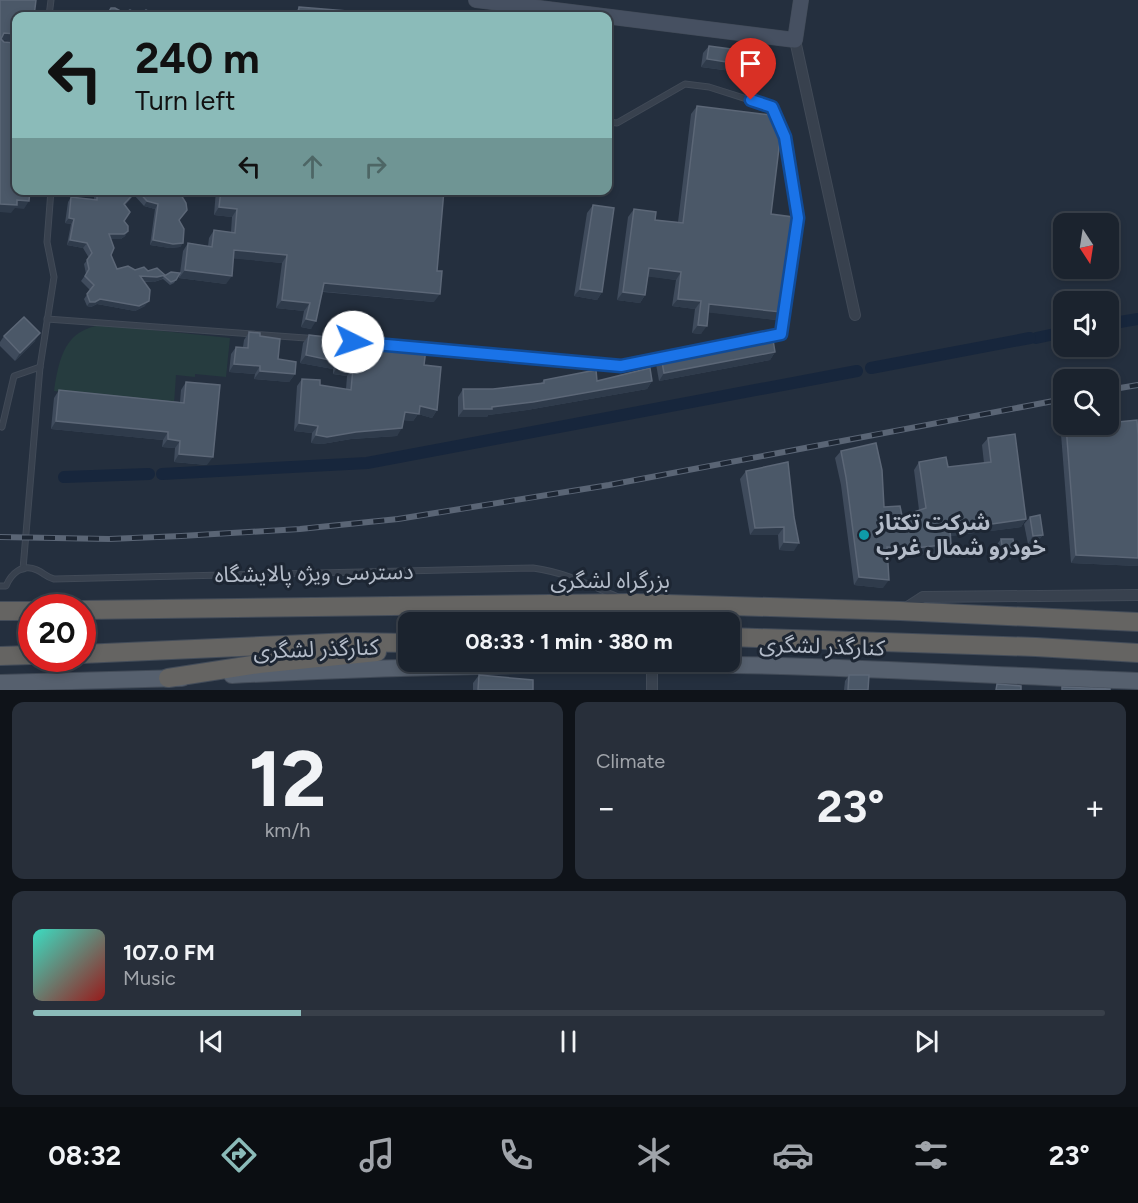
<!DOCTYPE html>
<meta charset="utf-8">
<style>
body{margin:0;font-family:Figtree,"Noto Sans Arabic",sans-serif;background:#282f3a;color:#f1f3f6;height:100vh;display:flex;flex-direction:column;font-size:22px;white-space:nowrap}
*{box-sizing:border-box;margin:0}
p{font-size:20px;color:#a0a4aa}
.icon{flex:none;width:33px;height:33px;fill:none;stroke:currentColor;stroke-width:2;stroke-linecap:round;stroke-linejoin:round}
.map{position:relative;height:690px;overflow:hidden}
.details{display:flex;flex-direction:column;gap:12px;padding:12px;background:#0f1319;flex:1}
.details>*{flex:none}
.banner{position:absolute;left:12px;top:12px;width:600px;height:183px;border-radius:12px;box-shadow:0 3px 9px #0003,0 0 0 2px #39404a;background:#8bbbb9;color:#111;overflow:hidden}
.needle{width:39px;rotate:168deg}
.controls{position:absolute;left:1053px;top:213px;display:grid;gap:12px}
.controls a{display:grid;place-items:center;width:66px;height:66px;border-radius:12px;background:#1b232e;box-shadow:0 3px 9px #0003,0 0 0 2px #39404a;font-size:30px}
.speed{position:absolute;left:18px;top:594px;display:flex;gap:12px;font-size:30px;font-weight:700;text-align:center}
.speed>*{display:grid;place-content:center;width:78px;height:78px;border-radius:50%;background:#1b232e;box-shadow:0 3px 9px #0003,0 0 0 2px #39404a;line-height:1}
.speed .limit{border:9px solid #d22;background:#fff;color:#111}
.pin{position:absolute;display:grid;place-items:center;width:51px;height:51px;color:#fff;margin:-62px -26px;border-radius:50% 50% 50% 0;rotate:-45deg;box-shadow:0 0 6px #0007}
.pin .icon{rotate:45deg}
.me{position:absolute;width:66px;margin:-33px;rotate:94deg;stroke-linejoin:round;filter:drop-shadow(0 0 4px #0008)}
.turn{display:flex;align-items:center;gap:21px;height:126px;padding:0 24px;font-size:27px}
.turn .icon{width:78px;height:78px;stroke-width:2.5}
.turn b{display:block;font-size:42px;line-height:51px}
.lanes{display:flex;align-items:center;height:57px;padding:0 24px;background:#0003;justify-content:center;gap:30px;direction:ltr}
.lanes .off{opacity:.35}
.big{font-size:45px;font-weight:700;line-height:1.1}
.details .tile{flex:1;display:flex;flex-direction:column;justify-content:center;gap:9px;min-width:0;padding:0 21px;border-radius:12px;background:#282f3a}
.details .dial{align-items:center;gap:0}
.dial b{font-size:78px;line-height:1}
.song{display:flex;align-items:center;gap:18px}
.cover{width:72px;height:72px;border-radius:9px;background:linear-gradient(135deg,hsl(170 70% 55%),hsl(0 70% 35%))}
.played{height:6px;border-radius:3px;background:linear-gradient(90deg,#8bbbb9 25%,#39404a 25%)}
.keys{display:flex;justify-content:space-around;direction:ltr}
.heat{display:flex;justify-content:space-between;align-items:center;font-size:33px;direction:ltr}
.details .tiles{flex:1;display:grid;gap:12px;grid-template-columns:1fr 1fr}
.tile:last-child{grid-column:span 2}
.trip{position:absolute;left:398px;top:612px;width:342px;height:60px;border-radius:12px;background:#1b232e;box-shadow:0 3px 9px #0003,0 0 0 2px #39404a;font-weight:700;line-height:60px;text-align:center}
.menu{display:flex;height:96px;justify-content:space-around;align-items:center;background:#0b0e12;color:#a0a4aa}
.menu .icon{width:42px;height:42px}
.menu .active{color:#8bbbb9}
.menu b{font-size:27px;color:#f1f3f6}
.map>svg:first-child{display:block}
</style>
<div class="map">
<svg width="1138" height="690" viewBox="0 0 1138 690">
<rect width="100%" height="100%" fill="#242f3e"/>
<!-- green -->
<path fill="#263c3f" d="M104 325 230 338 226 377 195 374V377L176 375 174 404 54 391C59 358 65 328 104 325Z"/>
<g fill="none" stroke-linecap="round" stroke-linejoin="round">
<!-- canal -->
<g stroke="#17263c" stroke-width="12">
<polyline points="1108,324 1138,319"/>
<polyline points="1036,338 1064,332"/>
<polyline points="871,368 1030,338"/>
<polyline points="162,474 367,463 857,371"/>
<polyline points="64,477 149,474"/>
</g>
<!-- service casing -->
<g stroke="#414a57" stroke-width="7">
<g id="service">
<polyline points="49,16 51,0"/>
<polyline points="608,122 617,123 685,84 709,87 772,107 785,137 798,218 781,334 767,337"/>
<polyline points="47,319 375,343"/>
<polyline points="399,345 621,366 667,357"/>
<polyline points="0,426 2,427 14,376 40,367"/>
<polyline points="23,569 40,367 54,277 47,242 51,190"/>
<path d="M0 586H6C11 574 22 563 37 570 44 573 46 577 54 579L533 568C564 572 590 585 618 597"/>
</g>
</g>
<!-- minor casing -->
<g stroke="#414a57" stroke-width="12">
<g id="minor">
<polyline points="795,40 855,315"/>
<polyline points="903,610 923,597 1138,595"/>
<polyline points="652,690 652,664"/>
</g>
</g>
<!-- secondary casing -->
<g stroke="#414a57" stroke-width="16">
<polyline id="secondary" points="476,0 795,40 801,0"/>
</g>
<!-- primary casing -->
<g stroke="#414a57" stroke-width="18">
<g id="primary">
<path d="M232 675C371 668 511 664 651 664 813 664 976 675 1138 681"/>
<polyline points="0,683 182,678"/>
</g>
</g>
<!-- trunk casing -->
<g stroke="#434c59" stroke-width="20">
<g id="trunk">
<polyline points="82,610 634,603 900,611 1138,622"/>
<polyline points="0,611 32,611"/>
<polyline points="729,637 1036,647 1138,653"/>
<polyline points="82,654 352,642 408,643"/>
<polyline points="0,656 32,655"/>
<polyline points="168,678 259,664 377,652"/>
</g>
</g>
<!-- service -->
<use href="#service" stroke="#38414e" stroke-width="5"/>
<!-- minor -->
<use href="#minor" stroke="#38414e" stroke-width="10"/>
<!-- secondary -->
<use href="#secondary" stroke="#465061" stroke-width="15"/>
<!-- primary -->
<use href="#primary" stroke="#56606e" stroke-width="16"/>
<!-- trunk -->
<use href="#trunk" stroke="#656462" stroke-width="18"/>
<!-- rail casing -->
<g stroke="#5a6575" stroke-width="6">
<g id="rail">
<polyline points="1108,390 1138,385"/>
<polyline points="0,537 109,539 181,536 300,529 398,519 609,485 1064,399"/>
</g>
</g>
<!-- rail -->
<use href="#rail" stroke="#1d2633" stroke-width="4" stroke-dasharray="11" stroke-linecap="butt"/>
</g>
<!-- wall -->
<g fill="#3f4b5c">
<polygon points="299,7 409,16 293,16"/>
<polygon points="709,46 751,66 746,73 701,67 703,53"/>
<polygon points="697,106 771,214 781,312 776,320 708,312 701,334 692,333 695,309 672,306 676,280 648,276 645,295 640,303 617,300 628,217 634,209 655,220 678,222 691,114"/>
<polygon points="94,190 185,190 181,195 179,221 183,243 180,247 170,248 150,245 155,209 144,206 134,195 125,205 124,221 128,231 125,236 121,239 111,239 111,255 117,269 148,271 165,275 180,273 183,251 188,243 208,246 209,238 214,230 231,232 232,217 214,215 216,190 444,190 434,302 323,292 311,329 301,327 304,311 276,308 282,263 233,258 226,284 179,278 180,273 174,283 170,285 163,279 154,282 144,282 145,306 135,311 97,304 91,307 87,306 84,299 90,290 81,281 86,274 84,264 89,258 83,248 67,245 71,224 65,223 68,202 71,197 94,199"/>
<polygon points="593,205 602,292 597,300 574,296 587,213"/>
<polygon points="249,332 260,336 278,359 295,374 289,382 254,379 255,374 229,372 231,354 236,347 243,347 244,340"/>
<polygon points="309,335 324,341 366,347 371,341 424,365 437,410 432,418 418,414 413,421 404,420 397,436 351,439 322,444 311,443 312,433 294,431 297,386 302,379 320,385 346,389 347,376 333,374 333,369 300,363 303,343"/>
<polygon points="4,336 35,341 15,361 0,346 0,342"/>
<polygon points="775,352 770,360 659,381 656,364 661,356"/>
<polygon points="544,380 597,381 652,381 647,389 527,410 488,415 487,417 458,417 458,397 463,389 493,389 541,383"/>
<polygon points="186,382 207,465 174,462 175,448 162,447 163,440 51,429 54,398 59,390 180,402 181,390"/>
<polygon points="1066,426 1138,436 1138,566 1071,563 1061,434"/>
<polygon points="988,438 1026,519 1021,527 950,536 951,544 946,552 909,556 887,555 883,588 854,585 841,485 835,458 841,451 884,507 902,516 919,510 914,470 919,462 948,467 984,463 982,445"/>
<polygon points="746,471 794,517 794,551 779,550 778,535 750,535 740,479"/>
<polygon points="1030,517 1043,535 1037,542 1028,544 1024,524"/>
<polygon points="1001,539 1015,552 1010,560 998,560 995,547"/>
<polygon points="479,675 533,690 473,690 473,683"/>
<polygon points="849,675 868,690 844,690 845,681"/>
</g>
<!-- shaded-wall -->
<g fill="#2f3b4b">
<polygon points="4,33 16,34 16,42 0,40"/>
<polygon points="707,59 751,66 746,73 701,67"/>
<polygon points="17,200 29,201 24,209 15,208 11,213 0,212 0,204"/>
<polygon points="147,201 158,204 155,209 144,206"/>
<polygon points="219,207 237,209 232,217 214,215"/>
<polygon points="69,218 74,219 71,224 65,223"/>
<polygon points="128,231 125,236 121,239 105,239 109,234"/>
<polygon points="70,240 87,243 83,248 67,245"/>
<polygon points="153,240 183,243 180,247 170,248 150,245"/>
<polygon points="234,250 287,255 282,263 228,258"/>
<polygon points="649,268 681,272 676,280 643,276"/>
<polygon points="185,270 232,276 226,284 179,278"/>
<polygon points="165,275 162,279 154,282 137,281 140,276"/>
<polygon points="324,283 440,294 434,302 319,291"/>
<polygon points="580,289 602,292 597,300 574,296"/>
<polygon points="623,292 645,295 640,303 617,300"/>
<polygon points="100,299 149,301 145,306 135,311 97,304 91,307 87,306 90,302"/>
<polygon points="678,299 701,301 695,309 672,306"/>
<polygon points="282,300 310,303 304,311 276,308"/>
<polygon points="709,304 781,312 776,320 704,312"/>
<polygon points="306,319 316,321 311,329 301,327"/>
<polygon points="698,325 707,326 701,334 692,333"/>
<polygon points="40,333 35,341 15,361 20,353"/>
<polygon points="775,352 770,360 659,381 664,373"/>
<polygon points="306,355 339,362 333,369 300,363"/>
<polygon points="234,364 260,366 255,374 229,372"/>
<polygon points="338,366 353,368 347,376 333,374"/>
<polygon points="260,371 295,374 289,382 254,379"/>
<polygon points="652,381 647,389 527,410 488,415 487,417 458,417 464,409 492,407"/>
<polygon points="420,406 437,410 432,418 418,414 413,421 399,420 405,412"/>
<polygon points="56,421 168,432 163,440 51,429"/>
<polygon points="299,423 318,426 312,433 294,431"/>
<polygon points="402,428 397,436 351,439 322,444 311,443 316,435"/>
<polygon points="168,439 180,441 175,448 162,447"/>
<polygon points="179,454 213,457 207,465 174,462"/>
<polygon points="1026,519 1021,527 944,537 950,530"/>
<polygon points="784,527 778,535 750,535 755,528"/>
<polygon points="1043,535 1037,542 1028,544 1033,536"/>
<polygon points="784,542 799,543 794,551 779,550"/>
<polygon points="951,544 946,552 909,556 881,555 887,547"/>
<polygon points="1003,552 1015,552 1010,560 998,560"/>
<polygon points="1076,555 1138,558 1138,566 1071,563"/>
<polygon points="859,577 889,580 883,588 854,585"/>
</g>
<!-- building -->
<g fill="#4b5868" stroke="#5c6777" stroke-width="1.5">
<polygon points="0,0 36,0 34,16 16,16 16,34 4,33 1,39 4,42 16,43 16,190 30,190 29,201 17,200 17,205 0,204"/>
<polygon points="299,7 409,16 298,16"/>
<polygon points="111,8 115,8 124,13 130,10 139,14 146,10 157,15 165,11 174,16 182,14 187,16 109,16 108,13"/>
<polygon points="248,14 252,16 253,16 244,16"/>
<polygon points="709,46 753,52 751,66 707,59"/>
<polygon points="697,106 779,116 782,123 771,214 793,217 781,312 709,304 707,326 698,325 701,301 678,299 681,272 649,268 645,295 623,292 634,209 656,212 655,220 683,223"/>
<polygon points="97,190 137,190 124,204 130,212 124,221 128,226 128,231 124,234 109,234 114,248 111,255 117,269 128,266 135,270 144,267 148,271 157,268 165,275 157,277 140,276 150,290 149,301 139,306 100,299 95,302 90,302 87,294 94,285 85,276 89,269 87,260 92,253 87,243 70,240 74,219 69,218 71,197 97,200"/>
<polygon points="137,190 184,190 181,195 186,203 187,210 179,220 184,229 183,243 173,244 153,240 158,204 147,201"/>
<polygon points="221,190 444,190 437,271 442,271 440,294 324,283 316,321 306,319 310,303 282,300 287,255 234,250 232,276 185,270 188,243 212,247 214,230 235,233 237,209 219,207"/>
<polygon points="593,205 614,208 602,292 580,289"/>
<polygon points="171,272 180,273 176,280 171,282 164,276"/>
<polygon points="24,317 40,333 20,353 4,336"/>
<polygon points="249,332 260,333 260,336 280,339 278,359 296,362 295,374 260,371 260,366 234,364 236,347 248,348"/>
<polygon points="772,334 775,352 664,373 661,356"/>
<polygon points="309,335 325,337 324,341 370,348 371,341 426,349 424,365 441,367 437,410 420,406 419,414 405,412 402,428 356,432 327,437 316,435 318,426 299,423 302,379 320,380 320,385 351,390 353,368 338,366 339,362 306,355"/>
<polygon points="650,368 652,381 533,402 492,407 492,409 464,409 463,389 493,389 544,383 544,380 596,370 597,381"/>
<polygon points="186,382 220,385 213,457 179,454 180,441 168,439 168,432 56,421 59,390 184,403"/>
<polygon points="1137,420 1138,436 1138,558 1076,555 1066,426 1083,424 1108,424 1108,423"/>
<polygon points="1015,434 1026,519 950,530 951,544 915,548 887,547 889,580 859,577 846,477 841,451 876,443 882,470 884,507 900,506 902,516 926,508 919,462 946,457 948,467 991,462 988,438"/>
<polygon points="788,462 794,517 799,543 784,542 784,527 755,528 746,471"/>
<polygon points="1040,515 1043,535 1033,536 1030,517"/>
<polygon points="1001,539 1013,539 1015,552 1003,552"/>
<polygon points="479,675 533,680 533,690 478,690"/>
<polygon points="849,675 869,675 868,690 848,690"/>
<polygon points="997,684 1021,686 1021,690 996,690"/>
<polygon points="1062,687 1110,689 1110,690 1062,690"/>
</g>
<g fill="none" stroke-linecap="round" stroke-linejoin="round">
<!-- route casing -->
<g stroke="#114b97" stroke-width="15">
<polyline id="route" points="353,342 621,366 781,334 798,218 785,137 772,107 751,100"/>
</g>
<!-- route -->
<use href="#route" stroke="#1a73e8" stroke-width="10"/>
</g>
<!-- markers -->
<circle fill="#0f9aa8" stroke="#1d2633" stroke-width="2" cx="864" cy="535" r="6"/>
<g text-anchor="middle" dominant-baseline="central" stroke-width="6" stroke-linejoin="round" paint-order="stroke">
<!-- poi labels -->
<g font-size="22" font-weight="bold" fill="#b4bcc9" stroke="#1d2633" text-anchor="start">
<text x="876" y="522">شرکت تکتاز<tspan x="876" dy="25">خودرو شمال غرب</tspan></text>
</g>
<!-- street labels -->
<g font-size="22" fill="#b4bcc9" stroke="#1d2633">
<text transform="translate(314 573) rotate(-1)">دسترسی ویژه پالایشگاه</text>
<text x="610" y="580">بزرگراه لشگری</text>
<text transform="translate(822 646) rotate(2)">کنارگذر لشگری</text>
<text transform="translate(316 649) rotate(-2)">کنارگذر لشگری</text>
</g>
</g>
</svg>
<div class="controls">
<a><svg class="needle" viewBox="-14 -14 28 28"><path d="M0-13l5 13h-10z" fill="#e53935"/><path d="M0 13l5-13h-10z" fill="#a0a4aa"/></svg></a>
<a><svg class="icon" aria-label="sound" viewBox="0 0 24 24"><path d="M4 9h4l5-4v14l-5-4H4zM17 9q2 3 0 6"/></svg></a>
<a><svg class="icon" aria-label="search" viewBox="0 0 24 24"><circle cx="10" cy="10" r="6"/><path d="M15 15l6 6"/></svg></a>
</div>
<div class="speed"><div class="limit">20</div></div>
<div class="pin" style="left:751px;top:100px;background:#d93025"><svg class="icon" aria-label="arrive" viewBox="0 0 24 24"><path d="M6 21V4h12l-3 4 3 4H6"/></svg></div>
<svg class="me" style="left:353px;top:342px" viewBox="-20 -20 40 40"><circle r="19" fill="#fff"/><path d="M0-13L10 11 0 6-10 11z" fill="#1a73e8"/></svg>
<div class="trip">08:33 · 1 min · 380 m</div>
<div class="banner">
<div class="turn"><svg class="icon" aria-label="left" viewBox="0 0 24 24"><path d="M17 20v-9H6M10 6l-5 5 5 5"/></svg><div><b>240 m</b>Turn left</div></div>
<div class="lanes"><svg class="icon" aria-label="left" viewBox="0 0 24 24"><path d="M17 20v-9H6M10 6l-5 5 5 5"/></svg><svg class="icon off" aria-label="ahead" viewBox="0 0 24 24"><path d="M12 20V5M6 11l6-6 6 6"/></svg><svg class="icon off" aria-label="right" viewBox="0 0 24 24"><path d="M7 20v-9h11M14 6l5 5-5 5"/></svg></div>
</div>
</div>
<section class="details">
<div class="tiles">
<div class="tile dial"><b>12</b><p>km/h</p></div>
<div class="tile"><p>Climate</p>
<div class="heat"><a>−</a><b class="big">23°</b><a>+</a></div>
</div>
<div class="tile">
<div class="song"><i class="cover"></i><div><b>107.0 FM</b><p>Music</p></div></div>
<div class="played"></div>
<div class="keys"><svg class="icon" aria-label="previous" viewBox="0 0 24 24"><path d="M18 5L8 12l10 7zM5 5v14"/></svg><svg class="icon" aria-label="pause" viewBox="0 0 24 24"><path d="M8 5v14M16 5v14"/></svg><svg class="icon" aria-label="next" viewBox="0 0 24 24"><path d="M6 5l10 7-10 7zM19 5v14"/></svg></div>
</div>
</div>
</section>
<nav class="menu">
<b>08:32</b>
<svg class="icon active" aria-label="directions" viewBox="0 0 24 24"><path d="M12 3l9 9-9 9-9-9zM9 14v-3h6M13 9l2 2-2 2"/></svg>
<svg class="icon" aria-label="music" viewBox="0 0 24 24"><path d="M9 18V5l10-2v13"/><circle cx="6" cy="18" r="3"/><circle cx="16" cy="16" r="3"/></svg>
<svg class="icon" aria-label="phone" viewBox="0 0 24 24"><path d="M5 4h4l2 5-3 2q2 4 5 5l2-3 5 2v4C11 20 4 13 5 4z"/></svg>
<svg class="icon" aria-label="climate" viewBox="0 0 24 24"><path d="M12 3v18M4 7l16 10M4 17L20 7"/></svg>
<svg class="icon" aria-label="car" viewBox="0 0 24 24"><path d="M5 17H2v-5l4-1 3-4h7l3 4 3 1v5h-3M9 17h6M6 11h13"/><circle cx="7" cy="17" r="2"/><circle cx="17" cy="17" r="2"/></svg>
<svg class="icon" aria-label="filters" viewBox="0 0 24 24"><path d="M4 7h16M4 17h16"/><circle cx="9" cy="7" r="2"/><circle cx="15" cy="17" r="2"/></svg>
<b>23°</b>
</nav>
